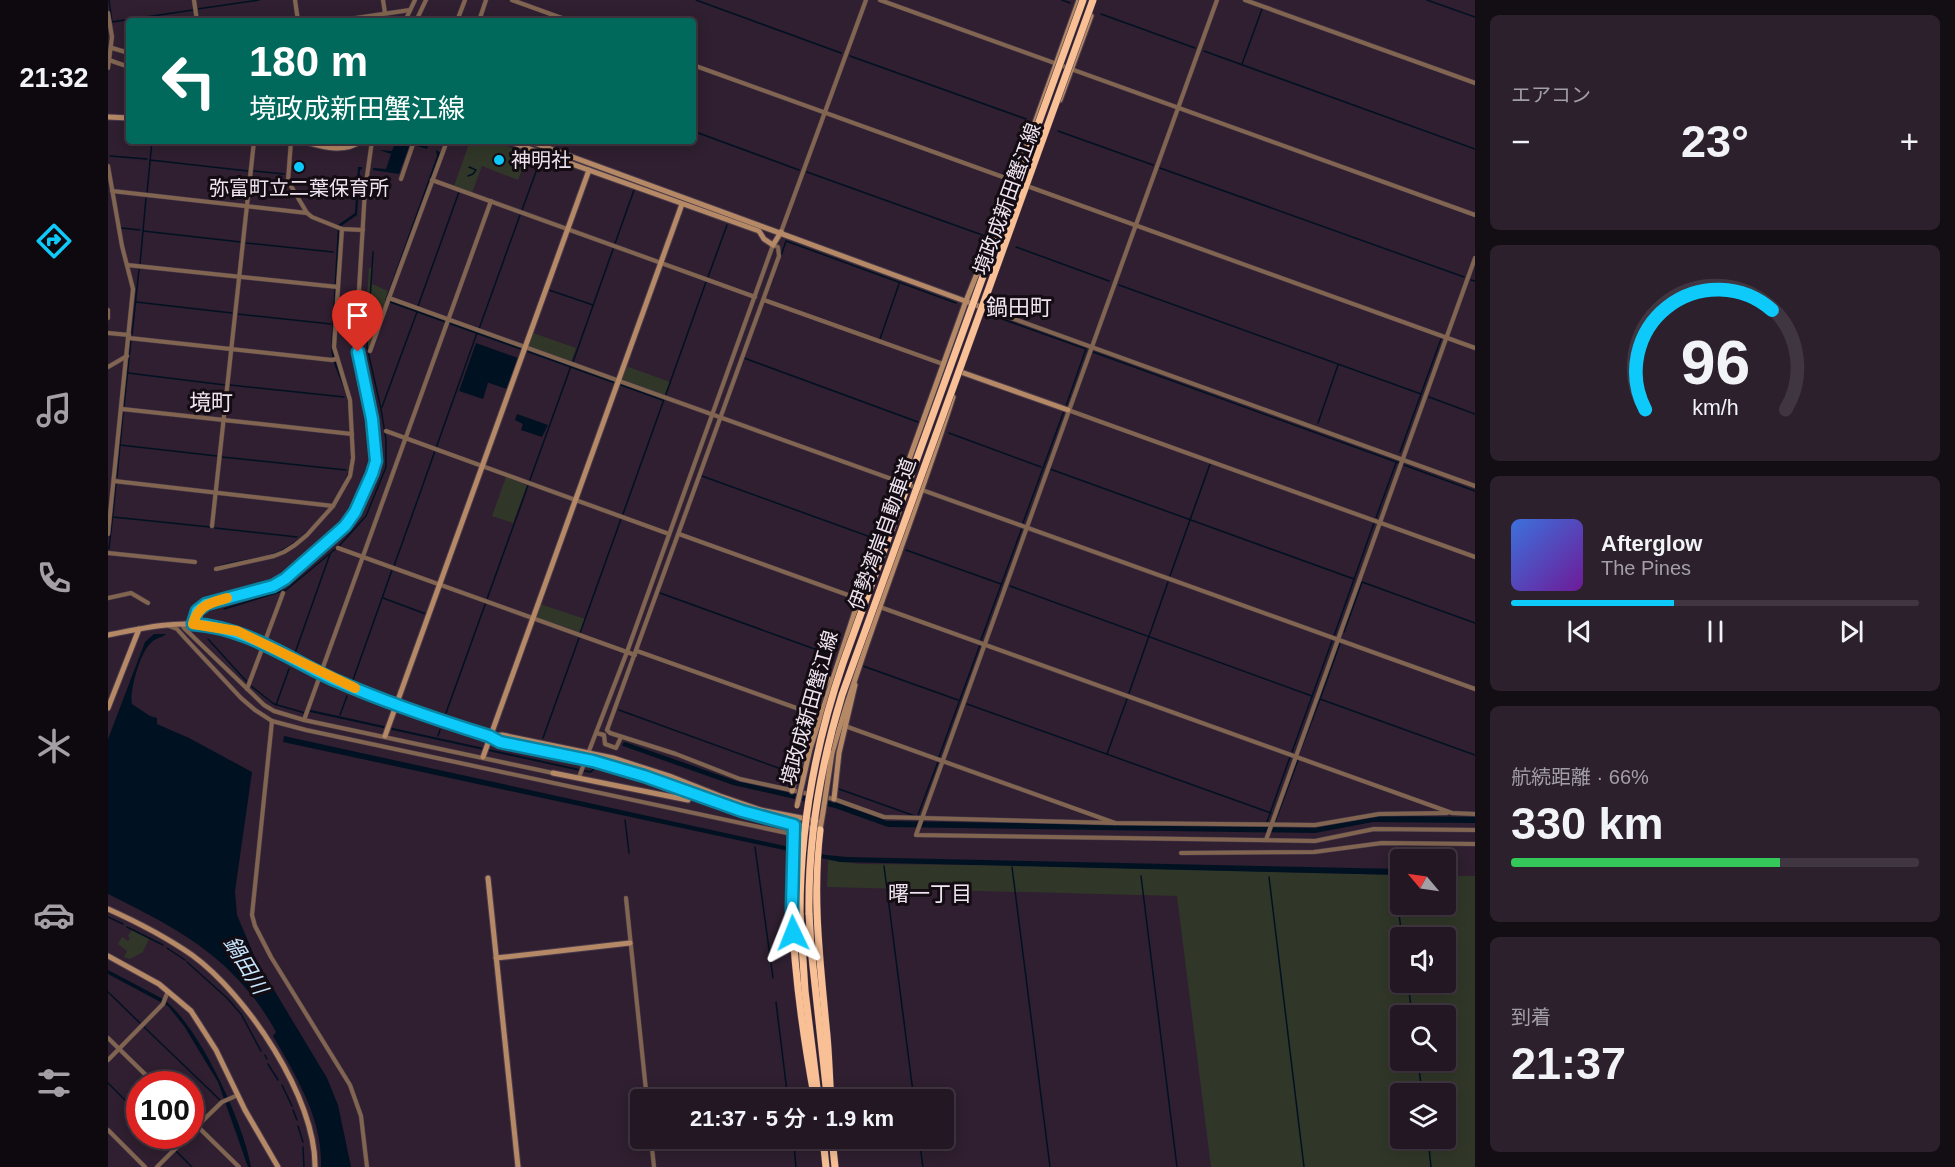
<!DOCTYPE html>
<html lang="ja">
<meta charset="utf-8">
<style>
body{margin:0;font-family:Helvetica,"Noto Sans JP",sans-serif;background:#2b202c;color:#f1f3f6;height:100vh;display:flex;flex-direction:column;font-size:22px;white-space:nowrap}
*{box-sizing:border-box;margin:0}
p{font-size:20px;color:#a39fa6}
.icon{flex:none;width:33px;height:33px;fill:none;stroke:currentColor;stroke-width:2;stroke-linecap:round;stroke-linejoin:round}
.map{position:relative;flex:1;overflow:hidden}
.side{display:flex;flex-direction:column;gap:15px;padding:15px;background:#130d14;width:480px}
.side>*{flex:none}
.hud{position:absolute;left:18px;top:18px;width:570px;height:126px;border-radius:6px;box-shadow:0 3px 15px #0003,0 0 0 2px #403641;background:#00695c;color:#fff;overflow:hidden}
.needle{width:39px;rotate:299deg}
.controls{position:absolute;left:1282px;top:849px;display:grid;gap:12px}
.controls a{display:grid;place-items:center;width:66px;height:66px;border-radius:6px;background:#231724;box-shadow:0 3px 15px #0003,0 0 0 2px #403641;font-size:30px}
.speed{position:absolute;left:18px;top:1071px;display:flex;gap:12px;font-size:30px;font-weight:700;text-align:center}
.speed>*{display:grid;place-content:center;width:78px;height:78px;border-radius:50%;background:#231724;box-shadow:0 3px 15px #0003,0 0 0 2px #403641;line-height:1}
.speed .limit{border:9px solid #d22;background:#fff;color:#111}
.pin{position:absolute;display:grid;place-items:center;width:51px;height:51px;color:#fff;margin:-62px -26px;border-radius:50% 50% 50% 0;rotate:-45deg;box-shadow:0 0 6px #0007}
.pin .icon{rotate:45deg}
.me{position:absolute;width:66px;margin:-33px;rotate:358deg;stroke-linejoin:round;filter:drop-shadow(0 0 4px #0008)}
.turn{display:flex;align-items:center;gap:21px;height:126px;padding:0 24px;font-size:27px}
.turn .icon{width:78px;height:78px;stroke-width:2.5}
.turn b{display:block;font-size:42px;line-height:51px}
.big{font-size:45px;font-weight:600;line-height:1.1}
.side .widget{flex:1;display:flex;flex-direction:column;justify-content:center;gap:9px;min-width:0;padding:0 21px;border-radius:9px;background:#2b202c}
.side .dial{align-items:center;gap:0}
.dial svg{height:156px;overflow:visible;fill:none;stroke:#403641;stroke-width:7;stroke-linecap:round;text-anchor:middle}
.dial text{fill:#f1f3f6;stroke:none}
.song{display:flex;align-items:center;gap:18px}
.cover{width:72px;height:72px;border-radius:9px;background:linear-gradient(135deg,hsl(220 70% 55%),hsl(280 70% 35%))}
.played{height:6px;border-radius:3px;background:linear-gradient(90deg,#0ecafa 40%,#403641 40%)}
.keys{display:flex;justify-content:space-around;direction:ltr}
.heat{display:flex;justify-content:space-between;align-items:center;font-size:33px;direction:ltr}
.charge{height:9px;border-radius:4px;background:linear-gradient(90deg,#34c759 66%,#403641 0)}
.trip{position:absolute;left:522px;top:1089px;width:324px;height:60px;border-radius:6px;background:#231724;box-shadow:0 3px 15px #0003,0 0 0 2px #403641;font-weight:600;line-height:60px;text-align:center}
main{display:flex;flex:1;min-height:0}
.tabs{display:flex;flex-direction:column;width:108px;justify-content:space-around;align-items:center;background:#0e090e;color:#a39fa6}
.tabs .icon{width:42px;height:42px}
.tabs .selected{color:#0ecafa}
.tabs b{font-size:27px;color:#f1f3f6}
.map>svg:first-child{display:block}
</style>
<main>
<nav class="tabs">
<b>21:32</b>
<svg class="icon selected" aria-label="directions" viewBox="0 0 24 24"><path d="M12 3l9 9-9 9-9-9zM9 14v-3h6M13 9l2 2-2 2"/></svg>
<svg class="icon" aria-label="music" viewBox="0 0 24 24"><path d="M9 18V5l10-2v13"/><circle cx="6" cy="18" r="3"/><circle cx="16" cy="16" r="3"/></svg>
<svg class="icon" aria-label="phone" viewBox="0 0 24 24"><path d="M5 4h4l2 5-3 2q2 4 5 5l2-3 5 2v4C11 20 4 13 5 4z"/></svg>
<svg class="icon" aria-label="climate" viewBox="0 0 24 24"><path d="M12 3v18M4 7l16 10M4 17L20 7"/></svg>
<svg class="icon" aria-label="car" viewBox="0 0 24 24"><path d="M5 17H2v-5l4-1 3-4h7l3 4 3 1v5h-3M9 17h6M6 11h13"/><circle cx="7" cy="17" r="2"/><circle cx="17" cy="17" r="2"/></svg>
<svg class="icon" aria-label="filters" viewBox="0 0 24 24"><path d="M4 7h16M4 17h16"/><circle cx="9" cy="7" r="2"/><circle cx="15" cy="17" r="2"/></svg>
</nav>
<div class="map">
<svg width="1367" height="1167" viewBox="0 0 1367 1167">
<rect width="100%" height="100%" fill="#2f1f30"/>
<!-- green -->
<g fill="#303728" fill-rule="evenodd">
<polygon points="362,141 386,141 420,154 410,180 374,166 364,193 346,186"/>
<polygon points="264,267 264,284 280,291 277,300 279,301 260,352 259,340 256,339 261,268"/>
<polygon points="425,333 468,348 463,362 420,346"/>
<polygon points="518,366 562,382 557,396 513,380"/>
<polygon points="398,477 419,485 405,523 384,516"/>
<polygon points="432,604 477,619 472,634 428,618"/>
<path d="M720 860 751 864 885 865 1293 875V904H1338V876H1367V1167H1103L1069 896 719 887ZM1293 938H1338V982H1293ZM1293 1016H1338V1060H1293ZM1293 1094H1338V1138H1293Z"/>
<polygon points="24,930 41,939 35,952 22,959 16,957 19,951 10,944 14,937 20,941 22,938 20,936"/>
</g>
<!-- water -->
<g fill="#012">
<polygon points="288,141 303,141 320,146 319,149 302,144 291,174 265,170 265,168 278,169 283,154 271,150 284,151"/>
<polygon points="328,150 333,153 280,299 556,399 555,401 277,301 329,156"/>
<path d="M250 167H254V169L252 170 249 215 233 226 232 230 226 352 241 400 244 456 241 475 224 504 199 534 179 548 166 554 105 568C124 559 151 560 171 551 197 540 235 496 241 468 244 454 242 413 239 399 235 381 223 364 223 346L230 225 247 213Z"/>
<polygon points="368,343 410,358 399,389 378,382 380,383 375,399 351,391"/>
<polygon points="409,414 440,425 434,437 413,430 415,424 407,420"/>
<path d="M46 634H58C54 638 46 638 42 644 32 653 21 692 24 704L42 716 49 718V724L81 738 144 772 127 891 129 915 148 960 219 1078 230 1105 243 1167H213C215 1119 188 1076 165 1036L168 1032C128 959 71 929 0 894V739L37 642Z"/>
<polygon points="203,710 467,768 482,771 486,768 487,769 483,773 472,771 202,712 196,713"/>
<polygon points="176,736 718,855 739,857 1293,869 1293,875 732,862 175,742"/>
<polygon points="517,742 628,781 729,803 779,821 1207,828 1271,816 1367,817 1367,823 1265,822 1207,833 780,827 727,808 625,785 515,746 514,744"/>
<path d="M0 970 55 999C91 1025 136 1124 143 1167H140L110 1082 76 1026 60 1006 0 974Z"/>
</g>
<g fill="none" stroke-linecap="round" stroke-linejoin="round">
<!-- stream -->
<g stroke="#012" stroke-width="1.5">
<polyline points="1,0 4,22 85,10"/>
<polyline points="588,0 733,53"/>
<polyline points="954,0 962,3"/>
<polyline points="1319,0 1367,17"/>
<polyline points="89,9 151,0"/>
<polyline points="993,14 1087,48"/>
<polyline points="1096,51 1367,149"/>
<polyline points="742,56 918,119"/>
<polyline points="1134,64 1154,9"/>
<polyline points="585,131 691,170"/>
<polyline points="950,131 1045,165"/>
<polyline points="2,156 39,159"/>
<polyline points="42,160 140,171"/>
<polyline points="1052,168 1356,277"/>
<polyline points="145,171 176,174"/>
<polyline points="699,172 877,236"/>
<polyline points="360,176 365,174 368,170 361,167"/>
<polyline points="39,193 44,141"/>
<polyline points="414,210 433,158"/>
<polyline points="13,228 32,230"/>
<polyline points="35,231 133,242"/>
<polyline points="138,243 225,252"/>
<polyline points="908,247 1001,281"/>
<polyline points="673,256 678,241 848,303"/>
<polyline points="32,264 38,198"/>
<polyline points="600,277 619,225"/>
<polyline points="1363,280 1367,281"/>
<polyline points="1011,285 1313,394"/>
<polyline points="441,290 485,305"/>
<polyline points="658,296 665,278"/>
<polyline points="28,302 124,313"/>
<polyline points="310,306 351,192"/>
<polyline points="129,314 223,324"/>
<polyline points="883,315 978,349 958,406"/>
<polyline points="371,329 412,215"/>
<polyline points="24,335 31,269"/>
<polyline points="772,339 791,284"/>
<polyline points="985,352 1291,463"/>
<polyline points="636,358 810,422"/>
<polyline points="465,362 526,190"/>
<polyline points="20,373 117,385"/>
<polyline points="122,385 236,397"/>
<polyline points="1321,397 1367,414"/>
<polyline points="16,406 23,340"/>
<polyline points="274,407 309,312"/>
<polyline points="1210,423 1230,365"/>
<polyline points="841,433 933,467"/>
<polyline points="12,445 109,456"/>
<polyline points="1292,452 1333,339"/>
<polyline points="114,457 238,470"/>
<polyline points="1296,465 1367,491"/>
<polyline points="942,469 1246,579"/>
<polyline points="594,476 768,539"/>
<polyline points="9,477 15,413"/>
<polyline points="515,514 598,282"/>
<polyline points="5,517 102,527"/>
<polyline points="1268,518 1288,463"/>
<polyline points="915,523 956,411"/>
<polyline points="107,528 189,537"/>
<polyline points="1,549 8,484"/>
<polyline points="798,550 893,584"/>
<polyline points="286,566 369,333"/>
<polyline points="1062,576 1102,464"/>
<polyline points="902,586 1204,696"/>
<polyline points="552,593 726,656"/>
<polyline points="275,598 318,614"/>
<polyline points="116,609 178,590 231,546 258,516 278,467 278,440 273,409 259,347 265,252"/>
<polyline points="1236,632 1254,582 1367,623"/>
<polyline points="472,633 513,519"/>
<polyline points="1226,636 1266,523"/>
<polyline points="100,639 139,682"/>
<polyline points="873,640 914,528"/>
<polyline points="1232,643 1212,699 1367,755"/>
<polyline points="187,653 222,554"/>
<polyline points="755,666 850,700"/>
<polyline points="245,680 284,570"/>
<polyline points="143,686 166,704 197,713"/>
<polyline points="1021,693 1060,582"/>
<polyline points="859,704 1163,813"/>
<polyline points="168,705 181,669"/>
<polyline points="511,710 684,773"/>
<polyline points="338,713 463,366"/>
<polyline points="232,715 239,696"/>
<polyline points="330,736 332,730"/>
<polyline points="435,738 471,638"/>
<polyline points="1184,752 1224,641"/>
<polyline points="999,754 1019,699"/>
<polyline points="1191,754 1212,699"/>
<polyline points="831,757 872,645"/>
<polyline points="731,789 807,816"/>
<polyline points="810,815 830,762"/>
<polyline points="517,820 521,853"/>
<polyline points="1159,822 1182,757"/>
<polyline points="1167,822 1190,760"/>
<polyline points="647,847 665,978"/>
<polyline points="776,866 806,1100"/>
<polyline points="904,867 942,1167"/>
<polyline points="1033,876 1069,1167"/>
<polyline points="1161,877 1196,1167"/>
<polyline points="1287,881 1294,938"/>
<polyline points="0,917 15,924"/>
<polyline points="19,927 55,945"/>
<polyline points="59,948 77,960"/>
<polyline points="79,962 119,998 133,1014 153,1051"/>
<polyline points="1300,982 1304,1016"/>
<polyline points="0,992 33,1024"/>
<polyline points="668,1002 680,1100"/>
<polyline points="36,1027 112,1100"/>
<polyline points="157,1055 159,1059"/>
<polyline points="1310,1060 1314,1094"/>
<polyline points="160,1064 170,1080"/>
<polyline points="0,1083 32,1115"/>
<polyline points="174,1085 184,1106"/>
<polyline points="185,1110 189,1120"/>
<polyline points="190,1126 195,1142"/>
<polyline points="53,1136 65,1148"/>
<polyline points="811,1138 815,1167"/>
<polyline points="1320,1138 1323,1167"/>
<polyline points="686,1145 688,1167"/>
<polyline points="195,1147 196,1167"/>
<polyline points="68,1151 84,1167"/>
</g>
<!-- street casing -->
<g stroke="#4a3b4b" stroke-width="5">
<g id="street">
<polyline points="86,0 89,21"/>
<polyline points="187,0 190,21"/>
<polyline points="275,0 277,13"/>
<polyline points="404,0 462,21"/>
<polyline points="772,0 1367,215"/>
<polyline points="1109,0 808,835 1207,841 1266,829 1367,830"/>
<polyline points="1137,0 1367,83"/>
<polyline points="0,13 4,37 0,68"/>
<polyline points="228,21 302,10"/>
<polyline points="297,21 307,0"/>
<polyline points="308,21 318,0"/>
<polyline points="349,21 357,0"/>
<polyline points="371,21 378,0"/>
<polyline points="4,48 21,53"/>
<polyline points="1,60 21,67"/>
<polyline points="585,65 906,181"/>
<polyline points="183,141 180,181 199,213 204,217 234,229 255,230"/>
<polyline points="339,141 281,298 1367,689"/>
<polyline points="0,166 14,246 25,289 0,534"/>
<polyline points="293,179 306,141"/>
<polyline points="324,180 647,297"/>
<polyline points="919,186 1367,348"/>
<polyline points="4,191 199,213"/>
<polyline points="673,232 758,0"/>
<polyline points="19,265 230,287"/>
<polyline points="656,300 835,364"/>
<polyline points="876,308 1367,486"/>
<polyline points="0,310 0,318"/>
<polyline points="0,333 21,335"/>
<polyline points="21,338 224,360 228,359"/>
<polyline points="262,351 281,298"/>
<polyline points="0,367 19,356"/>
<polyline points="14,409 244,434"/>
<polyline points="960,410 1367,557"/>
<polyline points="278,431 561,534"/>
<polyline points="6,481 225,506"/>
<polyline points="104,526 146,141"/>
<polyline points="571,534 751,599"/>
<polyline points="230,548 527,655"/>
<polyline points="0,553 87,562"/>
<polyline points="108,569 166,556 176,552 187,545 199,535 225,506 242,476 245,458 242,400 226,347 234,229"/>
<polyline points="0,598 23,593 40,603"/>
<polyline points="772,607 1344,813 1367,814"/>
<polyline points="74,624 76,628 156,705 166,711 196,720 445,773"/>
<polyline points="85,624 89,611 98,604 165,586 177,579 237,526 247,512 264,474 268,461 264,419 248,340 257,190 264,141"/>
<polyline points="61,626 69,629 77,638 133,698 147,710 164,721 198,730 679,833"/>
<polyline points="529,651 705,714"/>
<polyline points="139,689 175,593"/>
<polyline points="196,720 383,201"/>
<polyline points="164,721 144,915 147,926 163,957 242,1085 253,1116 259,1167"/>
<polyline points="737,726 1007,823 1207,825 1271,814 1339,813"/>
<polyline points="488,733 496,735 497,744 508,748 513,737"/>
<polyline points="471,777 519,652 665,245 670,247 671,256 499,730 502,733 568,754 632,779 701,794"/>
<polyline points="709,795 726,799 776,817 1007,823"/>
<polyline points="1158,840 1367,258"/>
<polyline points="1073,853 1206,852 1274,843 1367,844"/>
<polyline points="518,898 539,1100"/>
<polyline points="0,1038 47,1084"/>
<polyline points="0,1060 55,1004 60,991"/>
<polyline points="82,1119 131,1167"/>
<polyline points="0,1130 37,1167"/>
<polyline points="82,1133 114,1102 130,1095"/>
<polyline points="543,1138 546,1167"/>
<polyline points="49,1167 80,1136"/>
</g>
</g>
<!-- secondary casing -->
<g stroke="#4a3b4b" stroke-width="7">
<g id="secondary">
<polyline points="952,100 983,16"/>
<polyline points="0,117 21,118"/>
<path d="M194 141C213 146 235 154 253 141"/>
<polyline points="400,141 651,231 656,239 665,245 673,232"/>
<polyline points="421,141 876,308"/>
<polyline points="853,372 960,410"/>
<path d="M0 635C31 629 63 621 96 625 142 630 180 659 222 677 274 701 327 719 381 736L392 742C440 753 488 762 536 776 595 795 650 818 712 830L715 812"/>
<polyline points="0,708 31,629"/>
<polyline points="277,736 481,170"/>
<polyline points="383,736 394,735 505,758 564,777 612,796 653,810 709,821"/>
<polyline points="702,749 751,599 858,301 906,181 971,0"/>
<path d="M724 753C759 633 807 516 845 397"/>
<polyline points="375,757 574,204"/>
<polyline points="445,773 580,800"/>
<polyline points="684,791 705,714 720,678"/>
<polyline points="726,799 731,753 747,685"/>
<polyline points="380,878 410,1167"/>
<path d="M0 909C29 922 58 937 84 955 139 995 208 1098 207 1167"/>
<polyline points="0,956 51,984 83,1011 108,1050 137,1110 170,1167"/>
<polyline points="388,958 522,943"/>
</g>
</g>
<!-- highway casing -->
<g stroke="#4a3b4b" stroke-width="8">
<g id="highway">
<path d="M686 825C687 852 683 880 684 908 686 973 695 1036 707 1100"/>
<path d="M712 830C704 896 712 961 718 1026 721 1051 721 1075 723 1100"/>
<polyline points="692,913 697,991 709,1088"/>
<polyline points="701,913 703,948 718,1086"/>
<polyline points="715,1138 718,1167"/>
<polyline points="724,1138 727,1167"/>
</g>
</g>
<!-- street -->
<use href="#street" stroke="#816550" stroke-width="4"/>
<!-- secondary -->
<use href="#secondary" stroke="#b58866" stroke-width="5"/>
<!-- highway -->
<use href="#highway" stroke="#f9c096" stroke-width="7"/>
<!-- secondary-bridge casing -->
<g stroke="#4a3b4b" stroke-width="7" stroke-linecap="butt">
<g id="secondary-bridge">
<polyline points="689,806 702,749"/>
<polyline points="715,812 724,753"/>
</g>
</g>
<!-- highway-bridge casing -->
<g stroke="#4a3b4b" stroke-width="8" stroke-linecap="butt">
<g id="highway-bridge">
<path d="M692 913C692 826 707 745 735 663L975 0"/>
<path d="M701 913C700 838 712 767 734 695L985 0"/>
</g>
</g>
<!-- secondary-bridge -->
<use href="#secondary-bridge" stroke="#b58866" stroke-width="5"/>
<!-- highway-bridge -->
<use href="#highway-bridge" stroke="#f9c096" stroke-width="7"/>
</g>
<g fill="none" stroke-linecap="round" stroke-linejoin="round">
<!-- route casing -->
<g stroke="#0983a2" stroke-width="15">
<path id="route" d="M250 352 264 419 268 461 264 474 247 512 237 526 177 579 165 586 98 604 89 611 85 624C140 628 180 659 229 681 279 703 330 720 381 736L392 742 485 761 536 776 634 811 686 825 684 906 685 933"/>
</g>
<!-- route -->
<use href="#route" stroke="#0ecafa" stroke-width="10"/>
<!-- slow -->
<path stroke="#f59e0b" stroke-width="10" d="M119 598C102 603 90 605 85 624L129 631 247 688"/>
</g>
<!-- markers -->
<g fill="#0ecafa" stroke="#130c13" stroke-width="2">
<circle cx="391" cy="160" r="6"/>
<circle cx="191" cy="167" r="6"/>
</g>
<g text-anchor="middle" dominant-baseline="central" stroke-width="6" stroke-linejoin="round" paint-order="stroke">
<!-- poi labels -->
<g font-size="20" fill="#efe4f0" stroke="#130c13" text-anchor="start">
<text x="403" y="160">神明社</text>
<text x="191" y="188" text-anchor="middle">弥富町立二葉保育所</text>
</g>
<!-- street labels -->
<g font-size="20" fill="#efe4f0" stroke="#130c13">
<text transform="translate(899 199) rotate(-70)">境政成新田蟹江線</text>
<text transform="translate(774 534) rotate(-70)">伊勢湾岸自動車道</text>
<text transform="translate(701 708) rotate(-74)">境政成新田蟹江線</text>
</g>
<!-- neighbourhood labels -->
<g font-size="21" fill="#efe4f0" stroke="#130c13">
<text x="822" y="893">曙一丁目</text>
</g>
<!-- water labels -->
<g font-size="21" font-style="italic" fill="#c6e5fd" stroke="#130c13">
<text transform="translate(138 965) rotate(59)">鍋田川</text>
</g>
<!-- quarter labels -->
<g font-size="22" fill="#efe4f0" stroke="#130c13">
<text x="911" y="307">鍋田町</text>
<text x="103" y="402">境町</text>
</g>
</g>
</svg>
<div class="controls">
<a><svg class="needle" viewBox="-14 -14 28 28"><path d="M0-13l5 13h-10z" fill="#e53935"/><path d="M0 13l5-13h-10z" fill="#a39fa6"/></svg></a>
<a><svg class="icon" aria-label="sound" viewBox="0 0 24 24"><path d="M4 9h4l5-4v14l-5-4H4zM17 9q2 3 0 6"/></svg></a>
<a><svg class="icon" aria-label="search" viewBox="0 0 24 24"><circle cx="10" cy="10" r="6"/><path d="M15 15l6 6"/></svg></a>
<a><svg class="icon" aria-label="layers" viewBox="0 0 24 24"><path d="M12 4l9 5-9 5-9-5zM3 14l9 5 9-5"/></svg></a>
</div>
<div class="speed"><div class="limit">100</div></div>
<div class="pin" style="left:250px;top:352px;background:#d93025"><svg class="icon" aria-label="arrive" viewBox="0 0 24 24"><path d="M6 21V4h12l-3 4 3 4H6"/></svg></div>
<svg class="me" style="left:685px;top:933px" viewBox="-20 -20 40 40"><path d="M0-17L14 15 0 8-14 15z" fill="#0ecafa" stroke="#fff" stroke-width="4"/></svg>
<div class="trip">21:37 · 5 分 · 1.9 km</div>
<div class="hud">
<div class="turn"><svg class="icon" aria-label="left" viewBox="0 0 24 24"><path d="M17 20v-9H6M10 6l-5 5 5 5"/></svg><div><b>180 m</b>境政成新田蟹江線</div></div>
</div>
</div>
<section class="side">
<div class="widget"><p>エアコン</p>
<div class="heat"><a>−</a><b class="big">23°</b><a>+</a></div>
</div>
<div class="widget dial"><svg viewBox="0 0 100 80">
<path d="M14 69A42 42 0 1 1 86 69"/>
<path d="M14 69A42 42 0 0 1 79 18" stroke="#0ecafa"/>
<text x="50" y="56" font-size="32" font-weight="700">96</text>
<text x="50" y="72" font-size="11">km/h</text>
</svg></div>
<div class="widget">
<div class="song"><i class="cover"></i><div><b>Afterglow</b><p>The Pines</p></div></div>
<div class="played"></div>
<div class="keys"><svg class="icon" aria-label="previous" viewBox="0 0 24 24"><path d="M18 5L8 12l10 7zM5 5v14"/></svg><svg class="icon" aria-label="pause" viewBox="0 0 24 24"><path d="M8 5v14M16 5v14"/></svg><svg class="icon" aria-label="next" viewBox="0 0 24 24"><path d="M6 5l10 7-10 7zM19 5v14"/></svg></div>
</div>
<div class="widget"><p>航続距離 · 66%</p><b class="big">330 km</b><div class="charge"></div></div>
<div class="widget"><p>到着</p><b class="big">21:37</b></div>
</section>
</main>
